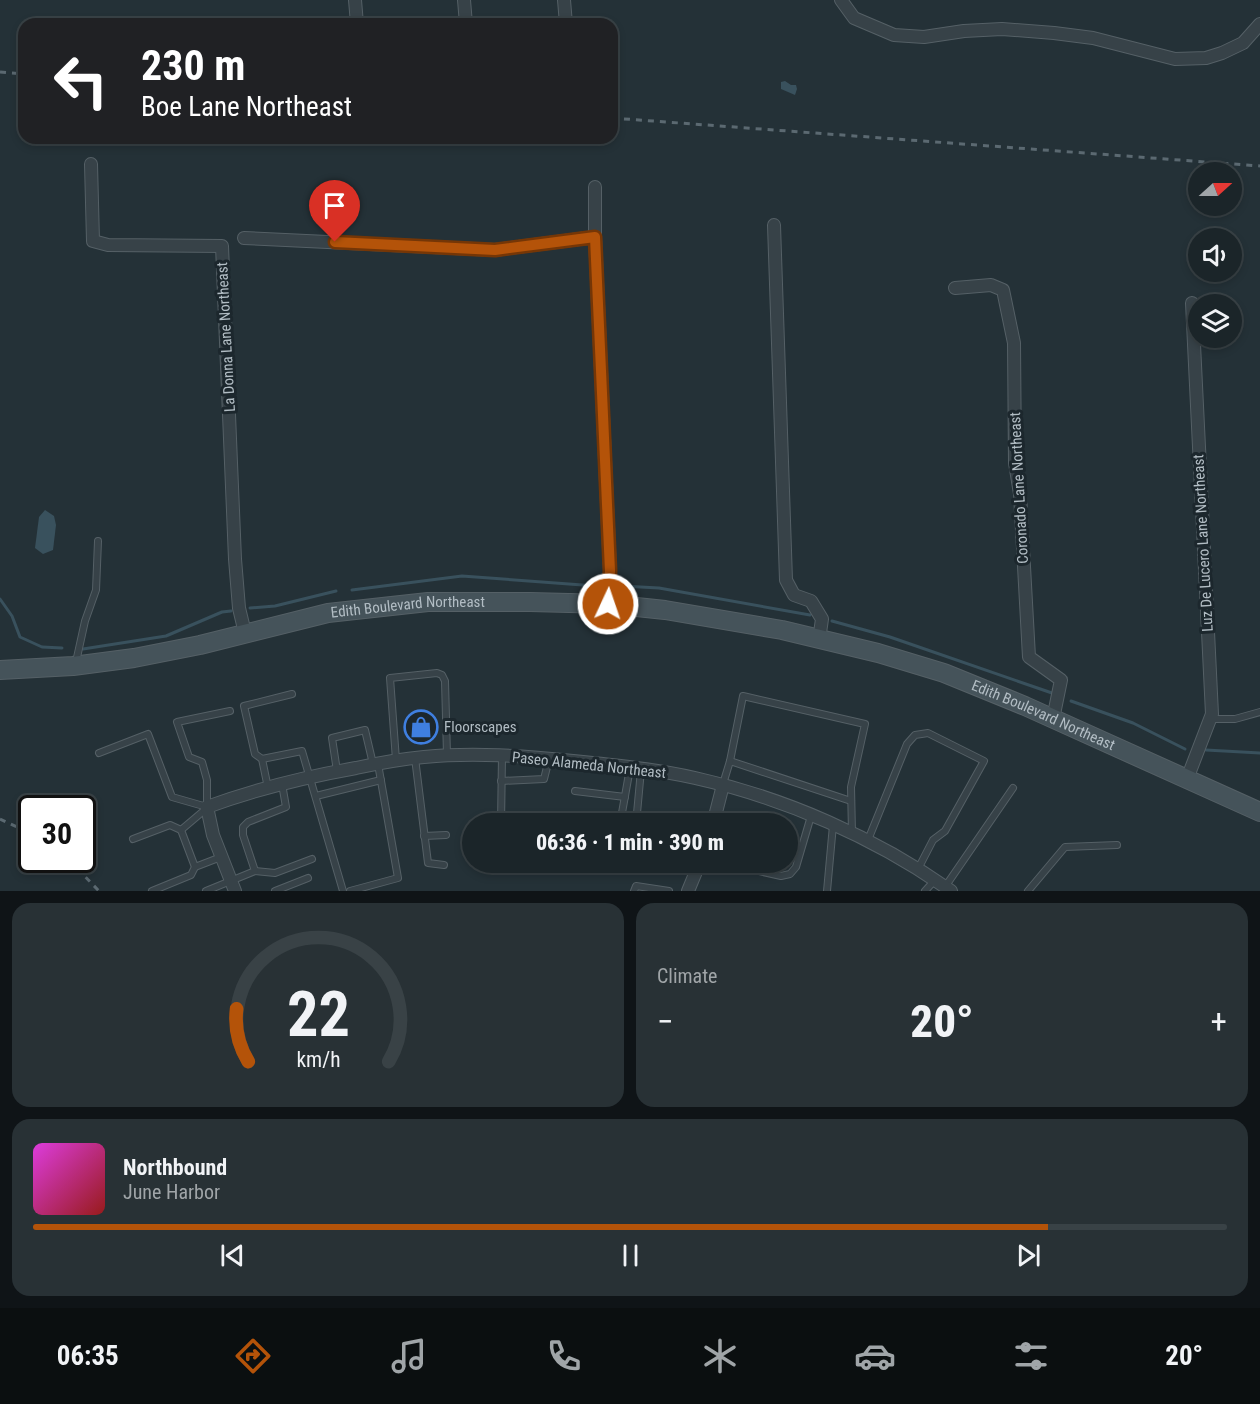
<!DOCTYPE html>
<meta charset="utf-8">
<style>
body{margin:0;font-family:"Roboto Condensed",sans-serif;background:#283135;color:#f1f3f6;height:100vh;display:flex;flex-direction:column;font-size:22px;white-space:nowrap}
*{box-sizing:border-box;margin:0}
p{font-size:20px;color:#a0a5a8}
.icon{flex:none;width:33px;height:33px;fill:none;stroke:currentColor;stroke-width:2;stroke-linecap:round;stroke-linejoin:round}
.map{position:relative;height:891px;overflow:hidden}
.sheet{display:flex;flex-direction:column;gap:12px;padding:12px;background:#0f1417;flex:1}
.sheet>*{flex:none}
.guide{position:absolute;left:18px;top:18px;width:600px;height:126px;border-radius:18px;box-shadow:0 3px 9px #0003,0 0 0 2px #394246;background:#202124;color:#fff;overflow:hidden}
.needle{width:39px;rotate:69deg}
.fabs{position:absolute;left:1188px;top:162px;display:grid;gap:12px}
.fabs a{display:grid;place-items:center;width:54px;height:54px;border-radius:50%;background:#1b2529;box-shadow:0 3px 9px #0003,0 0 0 2px #394246;font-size:30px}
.speed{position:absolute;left:18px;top:795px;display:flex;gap:12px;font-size:30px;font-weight:700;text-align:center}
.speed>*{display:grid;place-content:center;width:78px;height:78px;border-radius:50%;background:#1b2529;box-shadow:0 3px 9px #0003,0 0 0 2px #394246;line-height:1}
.speed .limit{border:3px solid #111;border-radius:9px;background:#fff;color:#111}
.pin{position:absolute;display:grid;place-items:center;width:51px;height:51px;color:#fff;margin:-62px -26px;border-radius:50% 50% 50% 0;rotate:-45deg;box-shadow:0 0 6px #0007}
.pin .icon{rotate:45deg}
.me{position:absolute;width:66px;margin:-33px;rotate:3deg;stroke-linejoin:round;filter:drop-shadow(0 0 4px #0008)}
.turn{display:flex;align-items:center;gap:21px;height:126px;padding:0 24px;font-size:27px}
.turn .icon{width:78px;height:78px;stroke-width:2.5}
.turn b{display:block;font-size:42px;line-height:51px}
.big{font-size:45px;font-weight:800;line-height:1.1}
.sheet .card{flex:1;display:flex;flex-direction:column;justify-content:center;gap:9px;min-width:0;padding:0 21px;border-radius:18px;background:#283135}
.sheet .dial{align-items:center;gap:0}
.dial svg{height:156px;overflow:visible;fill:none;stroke:#394246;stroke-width:7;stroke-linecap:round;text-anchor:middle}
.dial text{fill:#f1f3f6;stroke:none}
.song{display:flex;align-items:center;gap:18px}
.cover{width:72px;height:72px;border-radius:9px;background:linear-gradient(135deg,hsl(300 70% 55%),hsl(0 70% 35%))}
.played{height:6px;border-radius:3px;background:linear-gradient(90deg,#b45309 85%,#394246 85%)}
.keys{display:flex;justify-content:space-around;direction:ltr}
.heat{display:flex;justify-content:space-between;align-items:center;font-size:33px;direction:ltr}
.sheet .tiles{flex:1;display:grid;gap:12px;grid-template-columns:1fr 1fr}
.card:last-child{grid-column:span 2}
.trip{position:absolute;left:462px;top:813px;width:336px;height:60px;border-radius:30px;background:#1b2529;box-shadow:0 3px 9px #0003,0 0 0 2px #394246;font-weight:800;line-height:60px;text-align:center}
.menu{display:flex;height:96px;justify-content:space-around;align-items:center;background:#0b0f10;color:#a0a5a8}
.menu .icon{width:42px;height:42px}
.menu .selected{color:#b45309}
.menu b{font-size:27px;color:#f1f3f6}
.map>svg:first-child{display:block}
</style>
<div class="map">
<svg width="1260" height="891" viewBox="0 0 1260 891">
<rect width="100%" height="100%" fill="#243137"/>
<!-- water -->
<g fill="#39515d">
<polygon points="785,81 791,85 796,85 797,89 795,95 781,89 781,82"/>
<polygon points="45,510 54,516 56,525 53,550 43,554 35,548 39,517"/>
</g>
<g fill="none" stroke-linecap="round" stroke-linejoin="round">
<!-- stream -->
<g stroke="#39515d" stroke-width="3">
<polyline points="622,586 659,588 810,615"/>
<polyline points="352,590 462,576 596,586"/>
<polyline points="0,599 12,616 20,637 42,647 62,648"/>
<polyline points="250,608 275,606 336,591"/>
<polyline points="832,621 890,637 1052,693"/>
<polyline points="83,649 166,636 222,612 231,611"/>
<polyline points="1071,701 1133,723 1185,749"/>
<polyline points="1206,750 1260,753"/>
</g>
<!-- lane casing -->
<g stroke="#556066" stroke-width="8">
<g id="lane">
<polyline points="76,662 85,621 96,590 98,541"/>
<polyline points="1210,719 1235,719 1260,712"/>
<polyline points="99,753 148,734 172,797 207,807"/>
<polyline points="415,758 428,863 444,865"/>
<polyline points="262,759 302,751 343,891"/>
<polyline points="396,760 390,678 437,673 442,675 445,681 447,755"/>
<polyline points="730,761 851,801"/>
<polyline points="337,771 332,738 365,730 373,764"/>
<polyline points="501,781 544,779 549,759"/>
<polyline points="723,784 730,761 743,696 865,724 851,787 852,833"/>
<polyline points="268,788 262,759 255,754 244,706 292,694"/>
<polyline points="575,791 625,797"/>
<polyline points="316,796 381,780"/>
<polyline points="207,807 207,780 202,762 189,757 177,722 230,711"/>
<polyline points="207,808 181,830 195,867 221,857"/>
<polyline points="501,824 502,756"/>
<polyline points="620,824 630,768"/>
<polyline points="636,824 641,770"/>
<polyline points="424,836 446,835"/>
<polyline points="133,839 170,825 181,830"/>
<polyline points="868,840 907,744 915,735 928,733 984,761 945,831 933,840 918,869"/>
<polyline points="682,862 699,865"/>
<polyline points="718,862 781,876 790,874 796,867 811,816"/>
<polyline points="255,871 275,873 312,859"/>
<polyline points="945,887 1013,788"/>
<polyline points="152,891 191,875 195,867"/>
<polyline points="206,891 255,871 243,835 243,827 248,822 286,807 282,784"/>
<polyline points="275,891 308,878"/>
<polyline points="350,891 398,878 378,764"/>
<polyline points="634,891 636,886 669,891"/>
<polyline points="827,891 833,825"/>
<polyline points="925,891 935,880"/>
<polyline points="1028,891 1065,847 1117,845"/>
</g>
</g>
<!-- street casing -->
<g stroke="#556066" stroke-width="14">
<g id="street">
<polyline points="355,0 357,24"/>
<polyline points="464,0 466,24"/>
<polyline points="564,0 566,24"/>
<polyline points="841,0 854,18 894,35 924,37 964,31 1002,29 1054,33 1093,38 1175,59 1206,58 1222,53 1243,43 1260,24"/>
<polyline points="91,164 93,241 108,245 222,246 235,559 239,608 245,633"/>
<polyline points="595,187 595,237 610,571 608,604"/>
<polyline points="774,225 786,580 794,595 811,601 822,619 819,640"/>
<polyline points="244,238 495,250 595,237"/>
<polyline points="955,288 991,285 1003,290 1014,343 1015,463 1020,494 1029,657 1061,680 1053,719"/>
<polyline points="1187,779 1212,714 1192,303"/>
<polyline points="713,824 723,785"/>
<path d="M235 891 213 835 207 807C256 789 305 777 356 768 379 763 401 759 424 757 474 752 524 756 573 761 614 765 655 769 695 778 785 798 876 838 951 891"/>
<polyline points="688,891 700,862"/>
</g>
</g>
<!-- secondary casing -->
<g stroke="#556066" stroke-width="20">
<g id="secondary">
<path id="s1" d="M0 670 73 666 134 658 200 645 328 613 428 602H530L608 604 665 610 782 630 878 653 944 673 1025 706 1260 812"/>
</g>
</g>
<!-- lane -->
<use href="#lane" stroke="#374248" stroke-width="6"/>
<!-- street -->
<use href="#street" stroke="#374248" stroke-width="12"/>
<!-- secondary -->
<use href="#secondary" stroke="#45535a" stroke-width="18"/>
<!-- rail -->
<g stroke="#5b6971" stroke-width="3" stroke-dasharray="6 6" stroke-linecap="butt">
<polyline points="0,72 24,74"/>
<polyline points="612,118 1260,166"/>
<polyline points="0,819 32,834"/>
<polyline points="69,860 99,891"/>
</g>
</g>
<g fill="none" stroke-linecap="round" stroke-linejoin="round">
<!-- route casing -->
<g stroke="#753606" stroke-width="15">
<polyline id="route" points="335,242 495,250 595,237 610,571 608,604"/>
</g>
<!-- route -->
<use href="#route" stroke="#b45309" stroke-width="10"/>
</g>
<!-- icons -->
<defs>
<g id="shop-ring" transform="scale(1.725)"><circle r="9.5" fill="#1c272d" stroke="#3f7fe0" stroke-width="1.5"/><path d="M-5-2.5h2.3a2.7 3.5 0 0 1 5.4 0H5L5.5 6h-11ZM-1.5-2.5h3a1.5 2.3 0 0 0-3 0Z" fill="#3f7fe0"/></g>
</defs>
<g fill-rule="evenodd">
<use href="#shop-ring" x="421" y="727"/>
</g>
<g text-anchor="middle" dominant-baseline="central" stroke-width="6" stroke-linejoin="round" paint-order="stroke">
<!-- street labels -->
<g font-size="15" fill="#b2bdc4" stroke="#1c272d">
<text transform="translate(226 337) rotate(-93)">La Donna Lane Northeast</text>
<text transform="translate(1019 488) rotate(-93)">Coronado Lane Northeast</text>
<text transform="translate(1203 543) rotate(-93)">Luz De Lucero Lane Northeast</text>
<text stroke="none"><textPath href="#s1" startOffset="414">Edith Boulevard Northeast</textPath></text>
<text stroke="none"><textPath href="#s1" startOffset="1066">Edith Boulevard Northeast</textPath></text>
<text transform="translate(589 765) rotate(6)">Paseo Alameda Northeast</text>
</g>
<!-- poi labels -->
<g font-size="15" fill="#b2bdc4" stroke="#1c272d" text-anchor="start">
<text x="444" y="727">Floorscapes</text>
</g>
</g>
</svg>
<div class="fabs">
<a><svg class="needle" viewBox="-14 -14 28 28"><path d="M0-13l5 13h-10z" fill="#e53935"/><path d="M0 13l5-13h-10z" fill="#a0a5a8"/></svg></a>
<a><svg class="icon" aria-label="sound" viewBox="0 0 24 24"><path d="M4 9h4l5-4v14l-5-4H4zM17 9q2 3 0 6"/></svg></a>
<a><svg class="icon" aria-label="layers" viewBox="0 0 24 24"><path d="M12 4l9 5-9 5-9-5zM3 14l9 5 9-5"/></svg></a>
</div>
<div class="speed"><div class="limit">30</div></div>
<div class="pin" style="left:335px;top:242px;background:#d93025"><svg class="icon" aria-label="arrive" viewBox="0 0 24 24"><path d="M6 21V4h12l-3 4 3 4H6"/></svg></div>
<svg class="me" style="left:608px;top:604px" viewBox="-20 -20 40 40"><circle r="17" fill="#b45309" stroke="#fff" stroke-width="3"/><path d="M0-11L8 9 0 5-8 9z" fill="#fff"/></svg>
<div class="trip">06:36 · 1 min · 390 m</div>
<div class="guide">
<div class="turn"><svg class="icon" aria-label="left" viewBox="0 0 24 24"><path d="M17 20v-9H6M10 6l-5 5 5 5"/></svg><div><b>230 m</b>Boe Lane Northeast</div></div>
</div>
</div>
<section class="sheet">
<div class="tiles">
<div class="card dial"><svg viewBox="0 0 100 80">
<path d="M14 69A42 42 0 1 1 86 69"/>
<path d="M14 69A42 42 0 0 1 8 42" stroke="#b45309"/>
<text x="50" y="56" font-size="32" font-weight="700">22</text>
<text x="50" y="72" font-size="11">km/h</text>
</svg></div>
<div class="card"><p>Climate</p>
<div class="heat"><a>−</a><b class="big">20°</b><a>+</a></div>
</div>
<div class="card">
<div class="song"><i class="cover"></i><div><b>Northbound</b><p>June Harbor</p></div></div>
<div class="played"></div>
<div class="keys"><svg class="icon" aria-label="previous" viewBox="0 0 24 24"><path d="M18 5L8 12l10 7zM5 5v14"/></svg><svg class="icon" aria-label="pause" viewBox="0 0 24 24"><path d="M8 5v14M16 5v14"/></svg><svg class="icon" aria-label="next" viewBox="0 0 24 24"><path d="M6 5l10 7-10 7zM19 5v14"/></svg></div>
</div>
</div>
</section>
<nav class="menu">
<b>06:35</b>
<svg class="icon selected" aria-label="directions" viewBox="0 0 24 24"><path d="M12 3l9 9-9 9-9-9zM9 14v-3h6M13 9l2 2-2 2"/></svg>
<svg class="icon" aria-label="music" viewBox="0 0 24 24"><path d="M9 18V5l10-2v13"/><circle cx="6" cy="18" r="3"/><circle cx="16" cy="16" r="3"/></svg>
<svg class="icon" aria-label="phone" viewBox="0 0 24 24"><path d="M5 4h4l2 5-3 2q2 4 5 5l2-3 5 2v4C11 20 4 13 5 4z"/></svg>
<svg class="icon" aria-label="climate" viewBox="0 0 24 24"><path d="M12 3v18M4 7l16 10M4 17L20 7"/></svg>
<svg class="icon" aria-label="car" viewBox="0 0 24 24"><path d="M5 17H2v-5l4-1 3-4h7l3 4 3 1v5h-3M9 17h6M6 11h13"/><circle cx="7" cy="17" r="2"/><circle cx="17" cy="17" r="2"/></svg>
<svg class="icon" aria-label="filters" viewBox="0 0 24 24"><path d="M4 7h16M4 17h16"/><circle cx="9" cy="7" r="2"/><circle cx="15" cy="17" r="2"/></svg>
<b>20°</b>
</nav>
